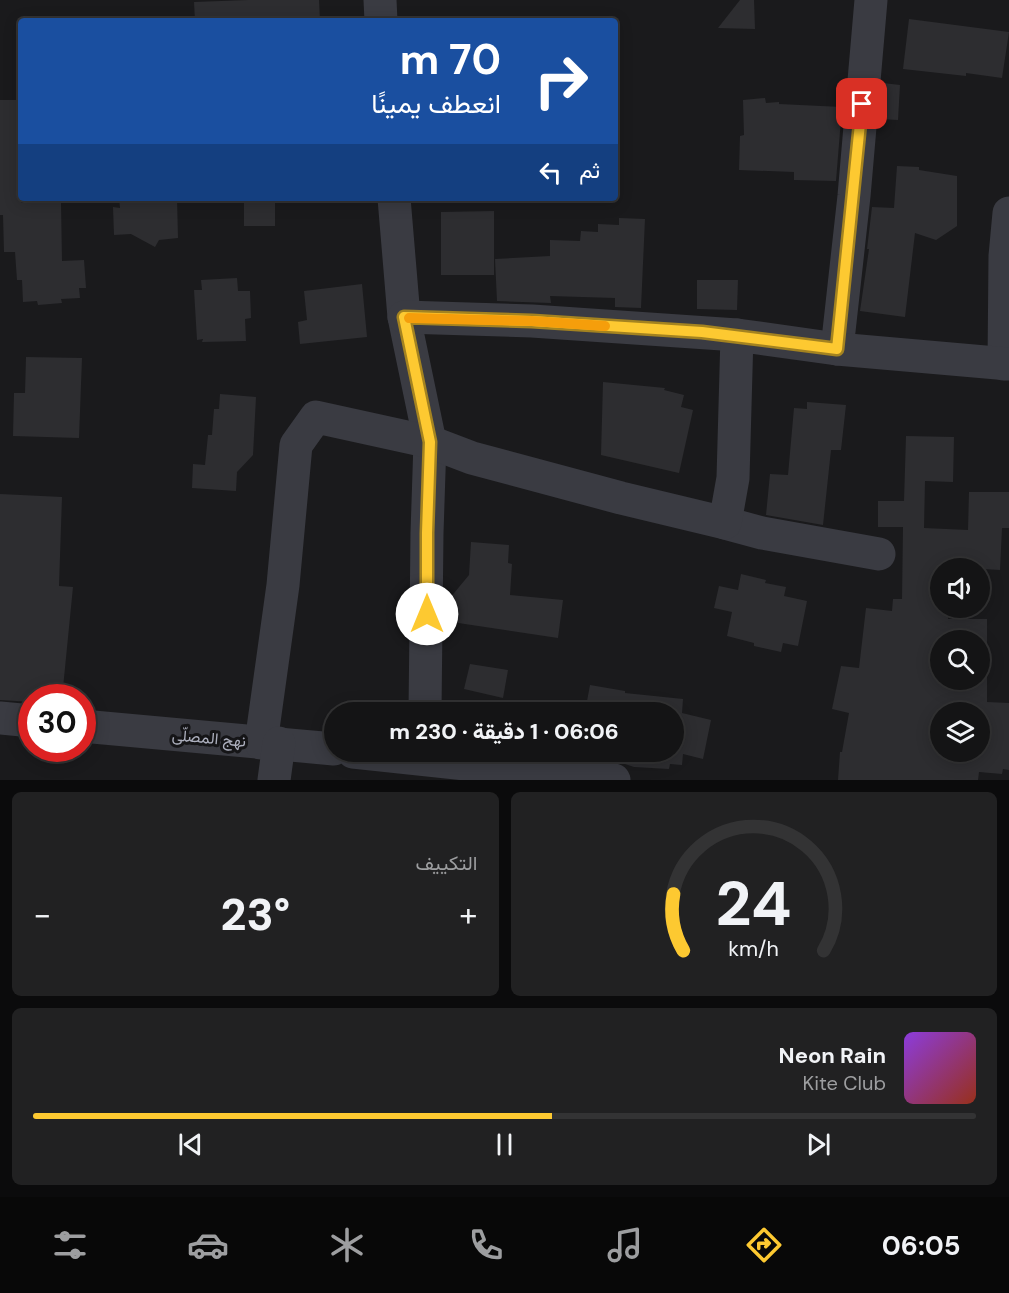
<!DOCTYPE html>
<html lang="ar">
<meta charset="utf-8">
<style>
body{margin:0;font-family:"DM Sans",Vazirmatn,sans-serif;background:#212122;color:#f1f3f6;direction:rtl;height:100vh;display:flex;flex-direction:column;font-size:22px;white-space:nowrap}
*{box-sizing:border-box;margin:0}
p{font-size:20px;color:#9d9ea0}
.icon{flex:none;width:33px;height:33px;fill:none;stroke:currentColor;stroke-width:2;stroke-linecap:round;stroke-linejoin:round}
.map{position:relative;height:780px;overflow:hidden;direction:ltr}
.details{display:flex;flex-direction:column;gap:12px;padding:12px;background:#0b0b0c;flex:1}
.details>*{flex:none}
.guide{position:absolute;left:18px;top:18px;width:600px;height:183px;border-radius:6px;box-shadow:0 3px 15px #0003,0 0 0 2px #333334;direction:rtl;background:#1a4fa0;color:#fff;overflow:hidden}
.fabs{position:absolute;left:930px;top:558px;display:grid;gap:12px}
.fabs a{display:grid;place-items:center;width:60px;height:60px;border-radius:50%;background:#141415;box-shadow:0 3px 15px #0003,0 0 0 2px #333334;font-size:30px}
.speed{position:absolute;left:18px;top:684px;display:flex;gap:12px;font-size:30px;font-weight:700;text-align:center}
.speed>*{display:grid;place-content:center;width:78px;height:78px;border-radius:50%;background:#141415;box-shadow:0 3px 15px #0003,0 0 0 2px #333334;line-height:1}
.speed .limit{border:9px solid #d22;background:#fff;color:#111}
.pin{position:absolute;display:grid;place-items:center;width:51px;height:51px;color:#fff;margin:-26px;border-radius:12px;box-shadow:0 3px 9px #0006}
.me{position:absolute;width:66px;margin:-33px;rotate:0deg;stroke-linejoin:round;filter:drop-shadow(0 0 4px #0008)}
.turn{display:flex;align-items:center;gap:21px;height:126px;padding:0 18px;font-size:27px}
.turn .icon{width:78px;height:78px;stroke-width:2.5}
.turn b{display:block;font-size:42px;line-height:51px}
.then{display:flex;align-items:center;height:57px;padding:0 18px;background:#0003;gap:12px;font-size:22px}
.big{font-size:45px;font-weight:800;line-height:1.1}
.details .card{flex:1;display:flex;flex-direction:column;justify-content:center;gap:9px;min-width:0;padding:0 21px;border-radius:9px;background:#212122}
.details .dial{align-items:center;gap:0}
.dial svg{height:156px;overflow:visible;fill:none;stroke:#333334;stroke-width:7;stroke-linecap:round;text-anchor:middle}
.dial text{fill:#f1f3f6;stroke:none}
.song{display:flex;align-items:center;gap:18px}
.cover{width:72px;height:72px;border-radius:9px;background:linear-gradient(135deg,hsl(270 70% 55%),hsl(10 70% 35%))}
.played{height:6px;border-radius:3px;background:linear-gradient(90deg,#fdc931 55%,#333334 55%)}
.keys{display:flex;justify-content:space-around;direction:ltr}
.heat{display:flex;justify-content:space-between;align-items:center;font-size:33px;direction:ltr}
.details .tiles{flex:1;display:grid;gap:12px;grid-template-columns:1fr 1fr}
.card:last-child{grid-column:span 2}
.trip{position:absolute;left:324px;top:702px;width:360px;height:60px;border-radius:30px;background:#141415;box-shadow:0 3px 15px #0003,0 0 0 2px #333334;font-weight:800;line-height:60px;text-align:center;direction:rtl}
.tab-bar{display:flex;height:96px;justify-content:space-around;align-items:center;background:#080808;color:#9d9ea0}
.tab-bar .icon{width:42px;height:42px}
.tab-bar .current{color:#fdc931}
.tab-bar b{font-size:27px;color:#f1f3f6}
.map>svg:first-child{display:block}
</style>
<div class="map">
<svg width="1009" height="780" viewBox="0 0 1009 780">
<rect width="100%" height="100%" fill="#1a1a1c"/>
<!-- building -->
<g fill="#2d2d30" fill-rule="evenodd">
<polygon points="248,0 319,0 320,21 195,21 194,2"/>
<polygon points="740,0 754,0 755,29 718,28"/>
<polygon points="909,19 1009,32 1002,78 966,73 966,76 903,69"/>
<polygon points="883,83 900,85 898,120 880,119"/>
<polygon points="765,98 766,103 779,102 779,104 842,107 836,181 794,180 794,172 739,170 740,136 744,135 743,100"/>
<polygon points="0,100 21,100 21,203 61,202 62,261 84,260 86,288 79,288 80,298 61,299 62,303 38,305 37,301 23,302 22,280 17,280 15,252 4,252 3,215 0,215"/>
<polygon points="897,166 919,167 919,170 957,176 957,226 936,240 915,233 905,317 860,311 869,249 867,249 872,207 894,208"/>
<polygon points="119,198 177,198 178,238 159,240 155,247 131,234 114,235 113,207 120,208"/>
<rect x="244" y="198" width="31" height="28"/>
<polygon points="494,211 494,275 441,275 441,212"/>
<polygon points="619,218 645,219 641,308 615,307 615,298 550,296 551,303 497,301 495,259 550,256 550,240 580,241 581,231 598,232 598,224 619,225"/>
<polygon points="237,278 238,291 250,291 251,318 245,319 246,341 202,342 203,339 197,340 194,290 202,290 201,280"/>
<polygon points="697,280 738,280 737,310 697,309"/>
<polygon points="362,284 367,337 300,344 298,322 307,320 304,291"/>
<polygon points="26,357 82,358 79,438 13,436 14,393 25,393"/>
<polygon points="603,382 665,388 664,390 684,395 681,407 693,410 679,473 601,455"/>
<polygon points="220,394 256,397 253,455 237,472 236,491 192,488 193,464 205,465 208,435 212,435 214,409 219,409"/>
<polygon points="807,402 846,405 841,450 831,450 823,525 766,515 770,474 788,475 794,408 807,409"/>
<path d="M906 436 954 437 953 482 925 481 924 528 968 530 969 492H1009V528H1002L1000 570 949 567 940 568V608H948V619H987V702L1009 703V770L1003 769 1002 774 979 772 978 780H838L840 752H842L849 713 832 709 841 666 859 668 866 608 892 611 893 599H902L903 527H878V501H904ZM940 640H980V680H940ZM940 712H980V752H940Z"/>
<polygon points="0,494 62,497 59,586 73,587 62,698 32,698 32,702 0,700"/>
<polygon points="471,542 509,545 508,563 512,564 510,595 563,600 558,638 445,621 445,604 469,575"/>
<polygon points="741,574 766,580 765,583 786,587 784,596 807,601 798,646 783,643 781,652 754,646 754,643 727,636 732,612 714,608 719,586 738,590"/>
<polygon points="470,664 508,670 503,698 464,689"/>
<polygon points="590,685 625,691 625,693 683,699 682,713 711,720 703,759 683,754 682,765 670,764 669,769 634,767 616,761 577,757 578,752 674,752 674,712 585,712"/>
</g>
<g fill="none" stroke-linecap="round" stroke-linejoin="round">
<!-- minor -->
<g stroke="#3a3b42" stroke-width="33">
<polyline points="380,0 381,21"/>
<polyline points="394,198 404,317 430,442 427,533 425,712"/>
<polyline points="404,317 532,321 737,335"/>
<polyline points="837,349 854,196 871,0"/>
<polyline points="1004,364 1005,256 1009,213"/>
<polyline points="725,523 762,533 879,554"/>
<polyline points="0,718 32,721"/>
<polyline points="82,726 334,749"/>
<polyline points="261,743 283,585 296,445 316,417 430,442 472,458 621,498 725,523 733,478 737,335 837,349 1009,364"/>
<polyline points="353,752 614,780"/>
<polyline points="274,780 279,743"/>
</g>
</g>
<g fill="none" stroke-linecap="round" stroke-linejoin="round">
<!-- route casing -->
<g stroke="#a48320" stroke-width="15">
<polyline id="route" points="427,614 427,533 430,442 404,317 532,321 702,332 837,349 862,104"/>
</g>
<!-- route -->
<use href="#route" stroke="#fdc931" stroke-width="10"/>
<!-- slow -->
<polyline stroke="#f59e0b" stroke-width="10" points="409,318 532,321 605,326"/>
</g>
<g text-anchor="middle" dominant-baseline="central" stroke-width="6" stroke-linejoin="round" paint-order="stroke">
<!-- street labels -->
<g font-size="16" fill="#acafbd" stroke="#151517">
<text transform="translate(209 738) rotate(5)">نهج المصلّى</text>
</g>
</g>
</svg>
<div class="fabs">
<a><svg class="icon" aria-label="sound" viewBox="0 0 24 24"><path d="M4 9h4l5-4v14l-5-4H4zM17 9q2 3 0 6"/></svg></a>
<a><svg class="icon" aria-label="search" viewBox="0 0 24 24"><circle cx="10" cy="10" r="6"/><path d="M15 15l6 6"/></svg></a>
<a><svg class="icon" aria-label="layers" viewBox="0 0 24 24"><path d="M12 4l9 5-9 5-9-5zM3 14l9 5 9-5"/></svg></a>
</div>
<div class="speed"><div class="limit">30</div></div>
<div class="pin" style="left:862px;top:104px;background:#d93025"><svg class="icon" aria-label="arrive" viewBox="0 0 24 24"><path d="M6 21V4h12l-3 4 3 4H6"/></svg></div>
<svg class="me" style="left:427px;top:614px" viewBox="-20 -20 40 40"><circle r="19" fill="#fff"/><path d="M0-13L10 11 0 6-10 11z" fill="#fdc931"/></svg>
<div class="trip">06:06 · 1 دقيقة · 230 m</div>
<div class="guide">
<div class="turn"><svg class="icon" aria-label="right" viewBox="0 0 24 24"><path d="M7 20v-9h11M14 6l5 5-5 5"/></svg><div><b>70 m</b>انعطف يمينًا</div></div>
<div class="then">ثم<svg class="icon" aria-label="left" viewBox="0 0 24 24"><path d="M17 20v-9H6M10 6l-5 5 5 5"/></svg></div>
</div>
</div>
<section class="details">
<div class="tiles">
<div class="card dial"><svg viewBox="0 0 100 80">
<path d="M14 69A42 42 0 1 1 86 69"/>
<path d="M14 69A42 42 0 0 1 9 40" stroke="#fdc931"/>
<text x="50" y="56" font-size="32" font-weight="700">24</text>
<text x="50" y="72" font-size="11">km/h</text>
</svg></div>
<div class="card"><p>التكييف</p>
<div class="heat"><a>−</a><b class="big">23°</b><a>+</a></div>
</div>
<div class="card">
<div class="song"><i class="cover"></i><div><b>Neon Rain</b><p>Kite Club</p></div></div>
<div class="played"></div>
<div class="keys"><svg class="icon" aria-label="previous" viewBox="0 0 24 24"><path d="M18 5L8 12l10 7zM5 5v14"/></svg><svg class="icon" aria-label="pause" viewBox="0 0 24 24"><path d="M8 5v14M16 5v14"/></svg><svg class="icon" aria-label="next" viewBox="0 0 24 24"><path d="M6 5l10 7-10 7zM19 5v14"/></svg></div>
</div>
</div>
</section>
<nav class="tab-bar">
<b>06:05</b>
<svg class="icon current" aria-label="directions" viewBox="0 0 24 24"><path d="M12 3l9 9-9 9-9-9zM9 14v-3h6M13 9l2 2-2 2"/></svg>
<svg class="icon" aria-label="music" viewBox="0 0 24 24"><path d="M9 18V5l10-2v13"/><circle cx="6" cy="18" r="3"/><circle cx="16" cy="16" r="3"/></svg>
<svg class="icon" aria-label="phone" viewBox="0 0 24 24"><path d="M5 4h4l2 5-3 2q2 4 5 5l2-3 5 2v4C11 20 4 13 5 4z"/></svg>
<svg class="icon" aria-label="climate" viewBox="0 0 24 24"><path d="M12 3v18M4 7l16 10M4 17L20 7"/></svg>
<svg class="icon" aria-label="car" viewBox="0 0 24 24"><path d="M5 17H2v-5l4-1 3-4h7l3 4 3 1v5h-3M9 17h6M6 11h13"/><circle cx="7" cy="17" r="2"/><circle cx="17" cy="17" r="2"/></svg>
<svg class="icon" aria-label="filters" viewBox="0 0 24 24"><path d="M4 7h16M4 17h16"/><circle cx="9" cy="7" r="2"/><circle cx="15" cy="17" r="2"/></svg>
</nav>
